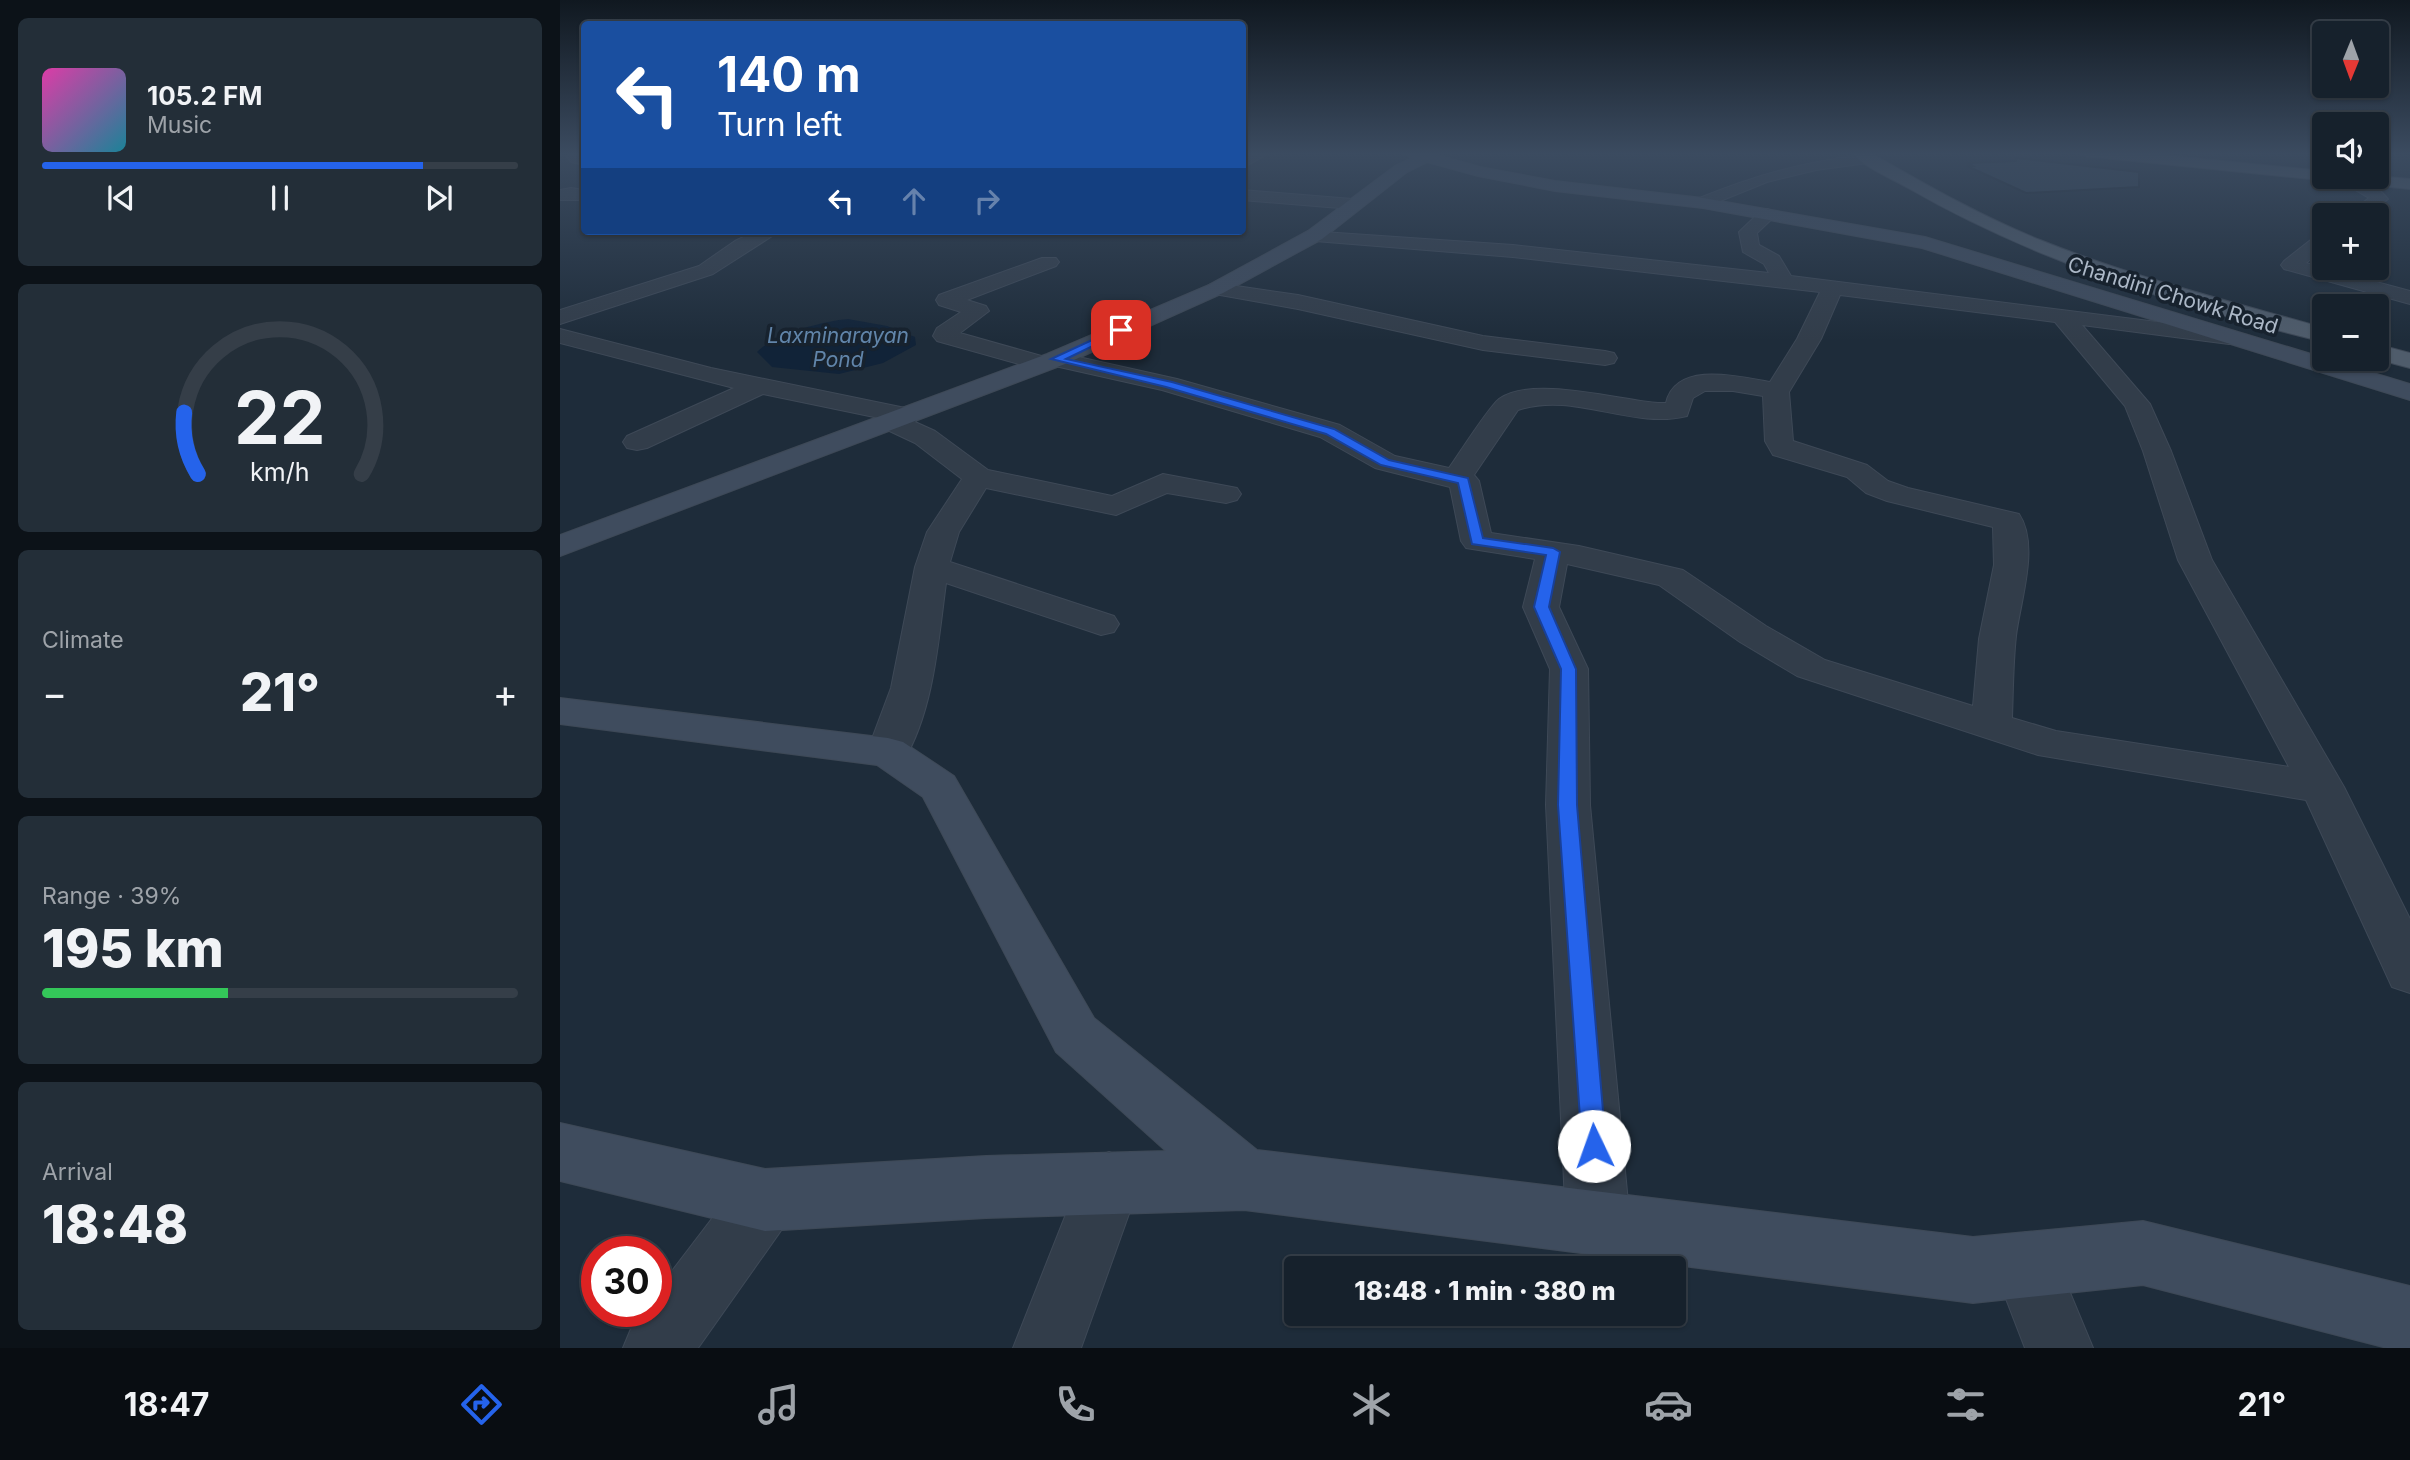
<!DOCTYPE html>
<meta charset="utf-8">
<style>
body{margin:0;font-family:Inter,sans-serif;background:#232e38;color:#f1f3f6;height:100vh;display:flex;flex-direction:column;font-size:26px;white-space:nowrap}
*{box-sizing:border-box;margin:0}
p{font-size:23px;color:#9ea3a9}
.icon{flex:none;width:38px;height:38px;fill:none;stroke:currentColor;stroke-width:2;stroke-linecap:round;stroke-linejoin:round}
.map{position:relative;flex:1;overflow:hidden}
.sheet{display:flex;flex-direction:column;gap:18px;padding:18px;background:#0c1218;width:560px}
.sheet>*{flex:none}
.banner{position:absolute;left:21px;top:21px;width:665px;height:214px;border-radius:7px;box-shadow:0 2px 5px #0004,0 0 0 2px #353e48;background:#1a4fa0;color:#fff;overflow:hidden}
.needle{width:46px;rotate:181deg}
.controls{position:absolute;left:1752px;top:21px;display:grid;gap:14px}
.controls a{display:grid;place-items:center;width:77px;height:77px;border-radius:7px;background:#16212c;box-shadow:0 2px 5px #0004,0 0 0 2px #353e48;font-size:35px}
.speed{position:absolute;left:21px;top:1236px;display:flex;gap:14px;font-size:35px;font-weight:700;text-align:center}
.speed>*{display:grid;place-content:center;width:91px;height:91px;border-radius:50%;background:#16212c;box-shadow:0 2px 5px #0004,0 0 0 2px #353e48;line-height:1}
.speed .limit{border:10px solid #d22;background:#fff;color:#111}
.pin{position:absolute;display:grid;place-items:center;width:60px;height:60px;color:#fff;margin:-30px;border-radius:14px;box-shadow:0 4px 10px #0006}
.me{position:absolute;width:77px;margin:-38px;rotate:357deg;stroke-linejoin:round;filter:drop-shadow(0 0 5px #0008)}
.turn{display:flex;align-items:center;gap:24px;height:147px;padding:0 21px;font-size:32px}
.turn .icon{width:91px;height:91px;stroke-width:2.5}
.turn b{display:block;font-size:49px;line-height:60px}
.lanes{display:flex;align-items:center;height:66px;padding:0 21px;background:#0003;justify-content:center;gap:35px;direction:ltr}
.lanes .off{opacity:.35}
.big{font-size:52px;font-weight:800;line-height:1.1}
.sheet .tile{flex:1;display:flex;flex-direction:column;justify-content:center;gap:10px;min-width:0;padding:0 24px;border-radius:10px;background:#232e38}
.sheet .dial{align-items:center;gap:0}
.dial svg{height:182px;overflow:visible;fill:none;stroke:#353e48;stroke-width:7;stroke-linecap:round;text-anchor:middle}
.dial text{fill:#f1f3f6;stroke:none}
.song{display:flex;align-items:center;gap:21px}
.cover{width:84px;height:84px;border-radius:10px;background:linear-gradient(135deg,hsl(320 70% 55%),hsl(190 70% 35%))}
.played{height:7px;border-radius:4px;background:linear-gradient(90deg,#2563eb 80%,#353e48 80%)}
.keys{display:flex;justify-content:space-around;direction:ltr}
.heat{display:flex;justify-content:space-between;align-items:center;font-size:38px;direction:ltr}
.charge{height:10px;border-radius:5px;background:linear-gradient(90deg,#34c759 39%,#353e48 0)}
.trip{position:absolute;left:724px;top:1256px;width:402px;height:70px;border-radius:7px;background:#16212c;box-shadow:0 2px 5px #0004,0 0 0 2px #353e48;font-weight:800;line-height:70px;text-align:center}
.menu{display:flex;height:112px;justify-content:space-around;align-items:center;background:#090d12;color:#9ea3a9}
.menu .icon{width:49px;height:49px}
.menu .on{color:#2563eb}
.menu b{font-size:32px;color:#f1f3f6}
main{display:flex;flex:1;min-height:0}
.map>svg:first-child{display:block}
</style>
<main>
<section class="sheet">
<div class="tile">
<div class="song"><i class="cover"></i><div><b>105.2 FM</b><p>Music</p></div></div>
<div class="played"></div>
<div class="keys"><svg class="icon" aria-label="previous" viewBox="0 0 24 24"><path d="M18 5L8 12l10 7zM5 5v14"/></svg><svg class="icon" aria-label="pause" viewBox="0 0 24 24"><path d="M8 5v14M16 5v14"/></svg><svg class="icon" aria-label="next" viewBox="0 0 24 24"><path d="M6 5l10 7-10 7zM19 5v14"/></svg></div>
</div>
<div class="tile dial"><svg viewBox="0 0 100 80">
<path d="M14 69A42 42 0 1 1 86 69"/>
<path d="M14 69A42 42 0 0 1 8 42" stroke="#2563eb"/>
<text x="50" y="56" font-size="32" font-weight="700">22</text>
<text x="50" y="72" font-size="11">km/h</text>
</svg></div>
<div class="tile"><p>Climate</p>
<div class="heat"><a>−</a><b class="big">21°</b><a>+</a></div>
</div>
<div class="tile"><p>Range · 39%</p><b class="big">195 km</b><div class="charge"></div></div>
<div class="tile"><p>Arrival</p><b class="big">18:48</b></div>
</section>
<div class="map">
<svg width="1850" height="1348" viewBox="0 0 1850 1348">
<rect width="100%" height="100%" fill="#1e2c3a"/>
<!-- water -->
<path fill="#112338" d="M288 319 327 326 355 337 356 345 323 363 279 374 212 367 197 352C214 334 264 321 288 319Z"/>
<!-- building -->
<polygon fill="#2f4051" stroke="#192430" stroke-width="2" points="1456,158 1579,172 1579,187 1466,193 1407,166 1413,166 1408,163 1456,161"/>
<g fill="none" stroke-linecap="round" stroke-linejoin="round">
<!-- street casing -->
<g stroke="#3e4957" stroke-width="2">
<g id="street">
<polygon points="10,152 24,152 24,165 11,162 7,156"/>
<polygon points="692,152 711,152 682,168 682,157"/>
<path d="M1310 154 1318 159 1315 162 1256 170 1207 182 1143 208 1134 203 1137 199C1199 174 1243 162 1310 154Z"/>
<path d="M1773 177C1794 176 1814 181 1828 199L1806 215H1786L1809 198Z"/>
<polygon points="11,188 24,190 24,200 0,200 0,190"/>
<polygon points="682,190 792,199 801,204 792,209 682,200"/>
<path d="M1208 209 1217 214 1197 233 1199 245 1219 256 1231 276 1677 332 1681 337 1677 342 1669 344 1522 325 1590 404 1611 451 1652 560 1784 787 1850 919V993L1832 987 1746 800 1478 755 1237 676 1180 642 1099 585 1007 564 999 607 1028 669 1030 805 1070 1223 1060 1245 1038 1255 1016 1245 1006 1223 986 805 990 669 963 607 975 559 906 548 901 541 890 487 815 468 760 437 602 390 495 366 484 371 377 341 373 336 377 328 401 312 379 305 376 300 379 295 482 258H496L499 262 496 266 407 300 426 306 429 311 400 333 485 357 496 352 617 379 780 425 835 456 889 468C899 454 928 408 939 399 971 375 1060 400 1098 403H1106C1116 360 1180 377 1210 382L1237 339 1260 292 953 257 755 241 748 239 746 235 748 231 953 245 1209 273 1204 264 1183 252 1179 232 1202 210ZM1280 295 1495 322 1565 406 1583 451 1618 560 1729 767 1496 731 1452 718C1453 691 1453 663 1456 636 1460 602 1480 545 1459 514L1348 488 1328 481 1307 465 1233 441 1229 392 1261 339ZM1145 391H1173L1203 396 1205 441 1213 455 1287 477 1306 493 1327 501 1433 527 1434 565 1419 639 1413 706 1265 660 1206 626 1123 570 1019 546 931 533 919 481 914 475 958 410C1014 391 1071 430 1127 416L1133 398Z"/>
<polygon points="196,231 220,231 153,274 0,324 0,310 139,266 175,241"/>
<polygon points="1764,233 1764,248 1746,263 1850,291 1850,304 1724,269 1721,265 1724,261 1757,235"/>
<polygon points="656,283 738,295 923,336 1045,351 1054,353 1057,358 1054,363 1045,365 923,350 738,309 649,293 645,289 649,285"/>
<path d="M0 329 151 368 355 410 359 416 355 422 375 431 428 470 552 496 603 474 677 488 681 494 677 500 666 503 607 493 556 515 426 488 399 532 390 562 554 616 559 624 554 632 541 635 386 583C378 642 374 710 343 762L328 766 313 762 307 752 331 688 355 567 367 532 402 479 355 443 321 427 317 421 319 418 203 394 87 448 77 450 67 448 63 442 67 436 174 388 0 343Z"/>
<polygon points="549,1152 571,1161 580,1183 521,1348 453,1348 527,1161"/>
<polygon points="205,1169 227,1178 236,1200 227,1222 138,1348 63,1348 73,1324 82,1311 96,1311 96,1292 183,1178"/>
<polygon points="1466,1232 1489,1242 1533,1348 1465,1348 1433,1265 1443,1242"/>
</g>
</g>
<!-- secondary casing -->
<g stroke="#3e4957" stroke-width="2">
<g id="secondary">
<polygon points="842,152 867,152 920,167 995,181 1143,198 1365,237 1850,384 1850,400 1362,248 1143,208 995,191 918,176 867,162 847,172 762,239 663,293 505,364 0,556 0,535 487,354 649,285 748,231 835,166 852,158"/>
<polygon points="0,698 328,738 343,742 394,776 534,1018 697,1150 1413,1237 1583,1221 1850,1286 1850,1348 1827,1348 1583,1285 1413,1303 684,1210 426,1218 205,1231 0,1181 0,1123 205,1169 426,1156 606,1151 496,1052 363,797 317,765 0,724"/>
</g>
</g>
<!-- primary casing -->
<g stroke="#3e4957" stroke-width="2">
<g id="primary">
<path d="M1291 152H1309C1365 184 1420 216 1480 240 1572 277 1669 301 1764 328V342C1621 307 1477 262 1350 189 1331 178 1305 168 1291 152Z"/>
<polygon points="1517,152 1573,152 1764,171 1764,177 1816,176 1850,179 1850,189 1524,156"/>
<polygon points="1816,344 1850,353 1850,368 1816,359"/>
</g>
</g>
<!-- street -->
<use href="#street" fill="#323d4a" fill-rule="evenodd"/>
<!-- secondary -->
<use href="#secondary" fill="#3f4c5e" fill-rule="evenodd"/>
<!-- primary -->
<use href="#primary" fill="#4f5c6b" fill-rule="evenodd"/>
</g>
<!-- sky -->
<linearGradient id="sky" x2="0" y2="1"><stop stop-color="#101820"/><stop offset="0.45" stop-color="#3b4b60"/><stop offset="1" stop-color="#3b4b60" stop-opacity="0"/></linearGradient>
<rect width="1850" height="341" fill="url(#sky)"/>
<!-- route -->
<polygon fill="#2563eb" stroke="#184099" stroke-width="2" points="558,328 566,330 506,359 612,382 774,429 829,460 908,478 923,538 993,548 1000,552 989,607 1016,669 1017,805 1046,1146 1043,1154 1034,1158 1025,1154 1022,1146 998,805 1001,669 974,607 986,555 912,544 898,483 821,465 766,434 606,387 491,359"/>
<g text-anchor="middle" dominant-baseline="central" stroke-width="7" stroke-linejoin="round" paint-order="stroke">
<!-- far-street labels -->
<g font-size="21" fill="#acb8c7" stroke="#17222e">
<text transform="translate(1613 295) rotate(17)">Chandini Chowk Road</text>
</g>
<!-- far-water labels -->
<g font-size="21" font-style="italic" fill="#6185aa" stroke="#17222e">
<text x="278" y="335">Laxminarayan<tspan x="278" dy="24">Pond</tspan></text>
</g>
</g>
</svg>
<div class="controls">
<a><svg class="needle" viewBox="-14 -14 28 28"><path d="M0-13l5 13h-10z" fill="#e53935"/><path d="M0 13l5-13h-10z" fill="#9ea3a9"/></svg></a>
<a><svg class="icon" aria-label="sound" viewBox="0 0 24 24"><path d="M4 9h4l5-4v14l-5-4H4zM17 9q2 3 0 6"/></svg></a>
<a>+</a>
<a>−</a>
</div>
<div class="speed"><div class="limit">30</div></div>
<div class="pin" style="left:561px;top:330px;background:#d93025"><svg class="icon" aria-label="arrive" viewBox="0 0 24 24"><path d="M6 21V4h12l-3 4 3 4H6"/></svg></div>
<svg class="me" style="left:1034px;top:1146px" viewBox="-20 -20 40 40"><circle r="19" fill="#fff"/><path d="M0-13L10 11 0 6-10 11z" fill="#2563eb"/></svg>
<div class="trip">18:48 · 1 min · 380 m</div>
<div class="banner">
<div class="turn"><svg class="icon" aria-label="left" viewBox="0 0 24 24"><path d="M17 20v-9H6M10 6l-5 5 5 5"/></svg><div><b>140 m</b>Turn left</div></div>
<div class="lanes"><svg class="icon" aria-label="left" viewBox="0 0 24 24"><path d="M17 20v-9H6M10 6l-5 5 5 5"/></svg><svg class="icon off" aria-label="ahead" viewBox="0 0 24 24"><path d="M12 20V5M6 11l6-6 6 6"/></svg><svg class="icon off" aria-label="right" viewBox="0 0 24 24"><path d="M7 20v-9h11M14 6l5 5-5 5"/></svg></div>
</div>
</div>
</main>
<nav class="menu">
<b>18:47</b>
<svg class="icon on" aria-label="directions" viewBox="0 0 24 24"><path d="M12 3l9 9-9 9-9-9zM9 14v-3h6M13 9l2 2-2 2"/></svg>
<svg class="icon" aria-label="music" viewBox="0 0 24 24"><path d="M9 18V5l10-2v13"/><circle cx="6" cy="18" r="3"/><circle cx="16" cy="16" r="3"/></svg>
<svg class="icon" aria-label="phone" viewBox="0 0 24 24"><path d="M5 4h4l2 5-3 2q2 4 5 5l2-3 5 2v4C11 20 4 13 5 4z"/></svg>
<svg class="icon" aria-label="climate" viewBox="0 0 24 24"><path d="M12 3v18M4 7l16 10M4 17L20 7"/></svg>
<svg class="icon" aria-label="car" viewBox="0 0 24 24"><path d="M5 17H2v-5l4-1 3-4h7l3 4 3 1v5h-3M9 17h6M6 11h13"/><circle cx="7" cy="17" r="2"/><circle cx="17" cy="17" r="2"/></svg>
<svg class="icon" aria-label="filters" viewBox="0 0 24 24"><path d="M4 7h16M4 17h16"/><circle cx="9" cy="7" r="2"/><circle cx="15" cy="17" r="2"/></svg>
<b>21°</b>
</nav>
